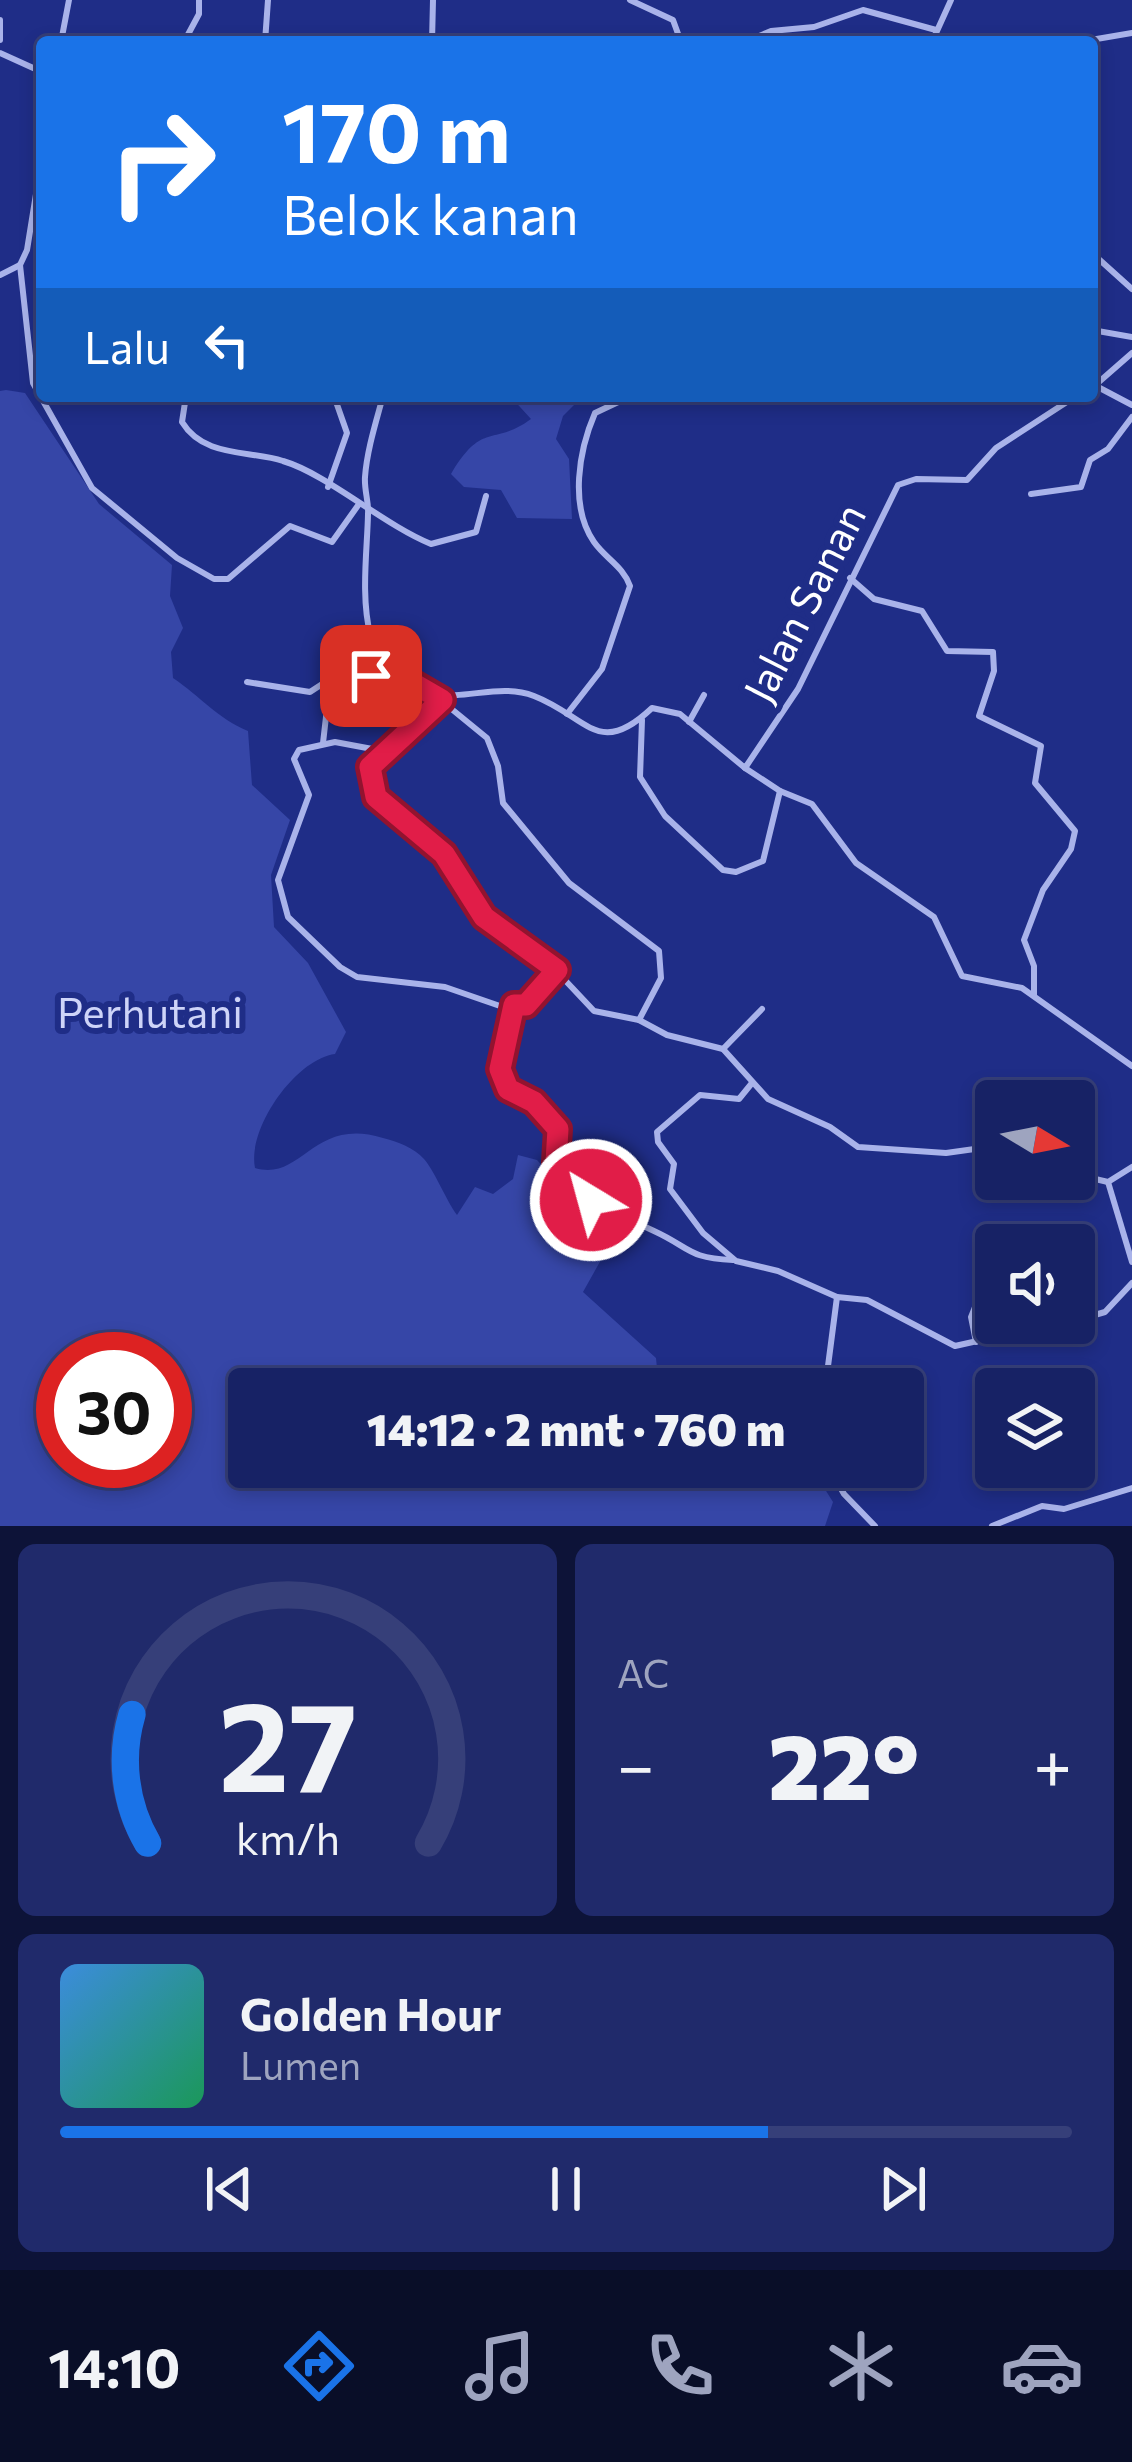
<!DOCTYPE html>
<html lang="id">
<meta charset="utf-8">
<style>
body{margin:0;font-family:Commissioner,sans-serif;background:#202a6b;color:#f1f3f6;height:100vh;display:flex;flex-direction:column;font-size:45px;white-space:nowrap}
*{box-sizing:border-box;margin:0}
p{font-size:39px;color:#9ea4bf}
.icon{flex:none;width:66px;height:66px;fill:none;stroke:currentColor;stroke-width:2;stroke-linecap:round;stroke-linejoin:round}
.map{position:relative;height:1526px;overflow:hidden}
.sheet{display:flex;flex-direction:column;gap:18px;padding:18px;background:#0d1338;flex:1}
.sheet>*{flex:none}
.banner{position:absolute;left:36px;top:36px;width:1062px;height:366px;border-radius:12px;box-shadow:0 6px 18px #0003,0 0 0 3px #363f79;background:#1a73e8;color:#fff;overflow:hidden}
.needle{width:78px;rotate:100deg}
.controls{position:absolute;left:975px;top:1080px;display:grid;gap:24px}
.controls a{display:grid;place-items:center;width:120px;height:120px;border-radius:12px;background:#172265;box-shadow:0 6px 18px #0003,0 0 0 3px #363f79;font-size:60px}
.speed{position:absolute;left:36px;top:1332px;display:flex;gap:24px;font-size:60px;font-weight:700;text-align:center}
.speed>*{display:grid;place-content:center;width:156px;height:156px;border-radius:50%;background:#172265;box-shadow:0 6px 18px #0003,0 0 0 3px #363f79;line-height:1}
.speed .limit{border:18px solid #d22;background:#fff;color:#111}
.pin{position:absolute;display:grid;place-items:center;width:102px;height:102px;color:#fff;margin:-51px;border-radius:24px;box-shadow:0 6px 18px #0006}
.me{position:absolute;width:132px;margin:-66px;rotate:323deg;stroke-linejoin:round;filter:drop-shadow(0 0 9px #0008)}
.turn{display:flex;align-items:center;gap:42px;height:252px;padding:0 48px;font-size:54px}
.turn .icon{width:156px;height:156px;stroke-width:2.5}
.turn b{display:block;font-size:84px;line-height:102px}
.then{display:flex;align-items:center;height:114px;padding:0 48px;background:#0003;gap:24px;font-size:45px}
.big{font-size:90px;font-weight:800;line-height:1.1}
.sheet .widget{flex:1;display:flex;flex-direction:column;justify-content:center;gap:18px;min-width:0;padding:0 42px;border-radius:18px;background:#202a6b}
.sheet .dial{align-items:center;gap:0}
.dial svg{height:312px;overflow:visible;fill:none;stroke:#363f79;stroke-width:7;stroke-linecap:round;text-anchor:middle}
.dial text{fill:#f1f3f6;stroke:none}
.song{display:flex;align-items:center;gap:36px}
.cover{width:144px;height:144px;border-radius:18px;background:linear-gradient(135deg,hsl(210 70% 55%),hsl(150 70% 35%))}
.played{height:12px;border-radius:6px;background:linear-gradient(90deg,#1a73e8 70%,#363f79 70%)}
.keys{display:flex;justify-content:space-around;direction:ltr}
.heat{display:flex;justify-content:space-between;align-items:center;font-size:66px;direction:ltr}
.sheet .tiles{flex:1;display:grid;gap:18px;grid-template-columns:1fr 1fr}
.widget:last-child{grid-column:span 2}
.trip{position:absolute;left:228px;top:1368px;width:696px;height:120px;border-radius:12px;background:#172265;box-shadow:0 6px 18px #0003,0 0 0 3px #363f79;font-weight:800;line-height:120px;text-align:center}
.tabs{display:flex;height:192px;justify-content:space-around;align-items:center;background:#090e28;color:#9ea4bf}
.tabs .icon{width:84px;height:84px}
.tabs .active{color:#1a73e8}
.tabs b{font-size:54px;color:#f1f3f6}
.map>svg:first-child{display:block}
</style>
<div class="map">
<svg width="1132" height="1526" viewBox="0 0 1132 1526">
<rect width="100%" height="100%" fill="#1f2d87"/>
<!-- green -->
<g fill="#3646a7" fill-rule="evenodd">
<path d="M6 390 25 393 99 504 172 565 170 596 183 628 171 652 173 678C201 697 217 718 248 731L252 785 290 820 271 875 274 927 308 963 346 1032 335 1054C296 1059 247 1128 255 1168 302 1182 313 1116 383 1138 398 1142 413 1147 424 1159 434 1170 446 1200 457 1215L475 1187 493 1194 513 1179 518 1155 537 1160 611 1242 583 1292 656 1358 659 1389H249V1467H646L657 1478 666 1467H811L833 1502 825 1526H0V391ZM63 1359H165V1461H63Z"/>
<path d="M510 396H583L563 416 556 439 569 459 572 519 517 518 501 490 464 487 451 474C483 420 493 447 531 419Z"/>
</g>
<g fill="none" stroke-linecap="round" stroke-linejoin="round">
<!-- minor -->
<g stroke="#a9b3ea" stroke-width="6">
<polyline points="630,0 673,20 681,42"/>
<polyline points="0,20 0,40"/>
<polyline points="61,42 69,0"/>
<polyline points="169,42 181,42"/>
<polyline points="184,42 199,14 199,0"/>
<polyline points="265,42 268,0"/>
<polyline points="432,42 433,0"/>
<polyline points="745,42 771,31 814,27 863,10 936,30"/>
<polyline points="932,42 951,0"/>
<polyline points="1079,42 1132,33"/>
<polyline points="0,53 42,72"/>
<polyline points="1092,253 1132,289"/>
<polyline points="20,265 33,383 92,488 177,558 214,579 228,579 290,526 332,542 359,504"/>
<polyline points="0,275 20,265 27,250 42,157"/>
<polyline points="1092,330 1132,337"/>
<polyline points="1096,386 1132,405"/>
<polyline points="1092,388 1132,353"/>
<path d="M186 396 182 422C204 458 249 450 283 461 327 474 384 525 431 544L476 532 486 496"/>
<path d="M383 396C376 422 367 450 365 477 364 490 369 502 368 514 367 573 346 680 433 694 467 700 500 683 534 696 588 717 598 759 652 708L680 714 745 768 798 689 898 485 916 479 967 480 996 448 1076 396"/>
<polyline points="407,396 424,401 435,396"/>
<polyline points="328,487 347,433 334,396"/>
<polyline points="1031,494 1081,487 1090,460 1108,449 1132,417"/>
<polyline points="850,578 874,599 922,611 947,651 993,652 994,671 979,716 1041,746 1035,783 1075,831 1071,849 1043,890 1024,940 1034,966 1034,995"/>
<polyline points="247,682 310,692 336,675 367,678 392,671"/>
<polyline points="442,701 371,767 376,797 444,854 484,917 547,961 594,1011 639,1020 667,1035 723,1049 768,1099 830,1127 858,1147 946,1153 996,1146"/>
<polyline points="443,702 487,738 498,766 503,803 569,883 659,951 661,978 639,1020"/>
<path d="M567 714 602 669 630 586C623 566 606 559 594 542 569 506 579 450 595 413L631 396"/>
<polyline points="642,720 640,777 665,816 723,870 736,872 763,861 780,791"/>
<polyline points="689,722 704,695"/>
<polyline points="323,743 330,682"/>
<polyline points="383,751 335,742 299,750 294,759 309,795 278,880 288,917 340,967 357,977 445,987 500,1006 526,1005 557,970"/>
<polyline points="745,768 780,791 812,804 856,863 934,917 962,976 1022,988 1132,1066"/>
<path d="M514 1006 501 1077C512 1100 544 1104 557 1129 564 1140 554 1153 559 1166 590 1198 614 1213 654 1231 691 1248 687 1258 733 1260"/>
<polyline points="723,1049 762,1009"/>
<polyline points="752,1083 739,1099 700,1095 657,1132 658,1142 674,1164 670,1189 703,1233 736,1261 778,1271 837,1297 867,1300 955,1346 1058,1323"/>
<polyline points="1074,1174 1108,1182 1132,1167"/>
<polyline points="1108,1182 1132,1262"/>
<polyline points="1074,1321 1105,1312 1132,1283"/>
<polyline points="976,1342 971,1317 979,1297"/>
<polyline points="825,1389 837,1297"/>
<polyline points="829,1467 844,1494 875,1526"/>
<polyline points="992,1526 1042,1506 1064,1509 1132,1488"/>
</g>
</g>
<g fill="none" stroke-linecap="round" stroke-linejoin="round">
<!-- route casing -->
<g stroke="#92132f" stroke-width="30">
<polyline id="route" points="371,676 392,671 442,700 370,767 376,797 444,854 484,917 557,970 526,1005 514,1005 500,1069 508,1089 534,1102 558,1129 556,1162 591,1200"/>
</g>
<!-- route -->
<use href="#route" stroke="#e11d48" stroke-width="21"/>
</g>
<g text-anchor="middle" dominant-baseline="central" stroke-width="12" stroke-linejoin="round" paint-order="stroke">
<!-- street labels -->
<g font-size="42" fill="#fff" stroke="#1f2d87">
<text transform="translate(803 602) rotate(-63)">Jalan Sanan</text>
</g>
<!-- park labels -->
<g font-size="42" fill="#ced4f8" stroke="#1f2d87">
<text x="150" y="1011">Perhutani</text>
</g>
</g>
</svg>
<div class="controls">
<a><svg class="needle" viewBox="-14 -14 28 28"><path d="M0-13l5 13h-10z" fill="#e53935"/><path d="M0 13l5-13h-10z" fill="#9ea4bf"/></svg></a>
<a><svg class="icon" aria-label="sound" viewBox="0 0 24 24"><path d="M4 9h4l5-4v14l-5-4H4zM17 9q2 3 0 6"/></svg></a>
<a><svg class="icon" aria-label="layers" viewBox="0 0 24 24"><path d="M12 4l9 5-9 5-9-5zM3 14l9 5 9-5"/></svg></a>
</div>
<div class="speed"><div class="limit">30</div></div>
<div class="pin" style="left:371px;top:676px;background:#d93025"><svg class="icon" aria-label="arrive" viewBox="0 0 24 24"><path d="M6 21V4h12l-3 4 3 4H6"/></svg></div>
<svg class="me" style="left:591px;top:1200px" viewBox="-20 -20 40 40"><circle r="17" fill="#e11d48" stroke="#fff" stroke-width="3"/><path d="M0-11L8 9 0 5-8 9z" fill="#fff"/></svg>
<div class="trip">14:12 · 2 mnt · 760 m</div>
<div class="banner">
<div class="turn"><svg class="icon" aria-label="right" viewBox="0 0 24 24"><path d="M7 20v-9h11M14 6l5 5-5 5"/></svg><div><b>170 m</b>Belok kanan</div></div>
<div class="then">Lalu<svg class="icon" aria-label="left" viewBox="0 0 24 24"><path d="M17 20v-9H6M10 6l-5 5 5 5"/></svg></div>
</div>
</div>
<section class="sheet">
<div class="tiles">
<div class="widget dial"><svg viewBox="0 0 100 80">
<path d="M14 69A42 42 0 1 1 86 69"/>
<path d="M14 69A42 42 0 0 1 10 36" stroke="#1a73e8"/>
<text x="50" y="56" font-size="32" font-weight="700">27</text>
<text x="50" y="72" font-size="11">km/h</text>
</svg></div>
<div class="widget"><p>AC</p>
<div class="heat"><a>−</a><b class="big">22°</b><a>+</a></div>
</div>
<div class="widget">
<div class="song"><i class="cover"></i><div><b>Golden Hour</b><p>Lumen</p></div></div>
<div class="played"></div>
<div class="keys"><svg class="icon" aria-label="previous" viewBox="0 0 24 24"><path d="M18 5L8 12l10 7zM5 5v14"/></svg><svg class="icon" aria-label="pause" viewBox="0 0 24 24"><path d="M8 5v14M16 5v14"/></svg><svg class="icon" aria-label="next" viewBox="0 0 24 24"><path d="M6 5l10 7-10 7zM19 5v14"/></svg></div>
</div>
</div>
</section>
<nav class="tabs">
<b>14:10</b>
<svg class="icon active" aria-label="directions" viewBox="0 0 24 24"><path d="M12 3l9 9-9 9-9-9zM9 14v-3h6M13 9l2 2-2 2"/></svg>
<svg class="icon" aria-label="music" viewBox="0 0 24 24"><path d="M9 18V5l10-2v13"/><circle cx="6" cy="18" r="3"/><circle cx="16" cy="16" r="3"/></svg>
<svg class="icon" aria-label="phone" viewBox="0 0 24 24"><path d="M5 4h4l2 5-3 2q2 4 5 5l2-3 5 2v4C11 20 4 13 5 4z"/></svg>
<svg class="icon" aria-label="climate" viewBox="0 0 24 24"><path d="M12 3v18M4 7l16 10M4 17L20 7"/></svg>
<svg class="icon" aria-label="car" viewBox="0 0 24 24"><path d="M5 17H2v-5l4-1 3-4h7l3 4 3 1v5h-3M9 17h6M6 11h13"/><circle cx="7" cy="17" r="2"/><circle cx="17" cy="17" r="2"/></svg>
</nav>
